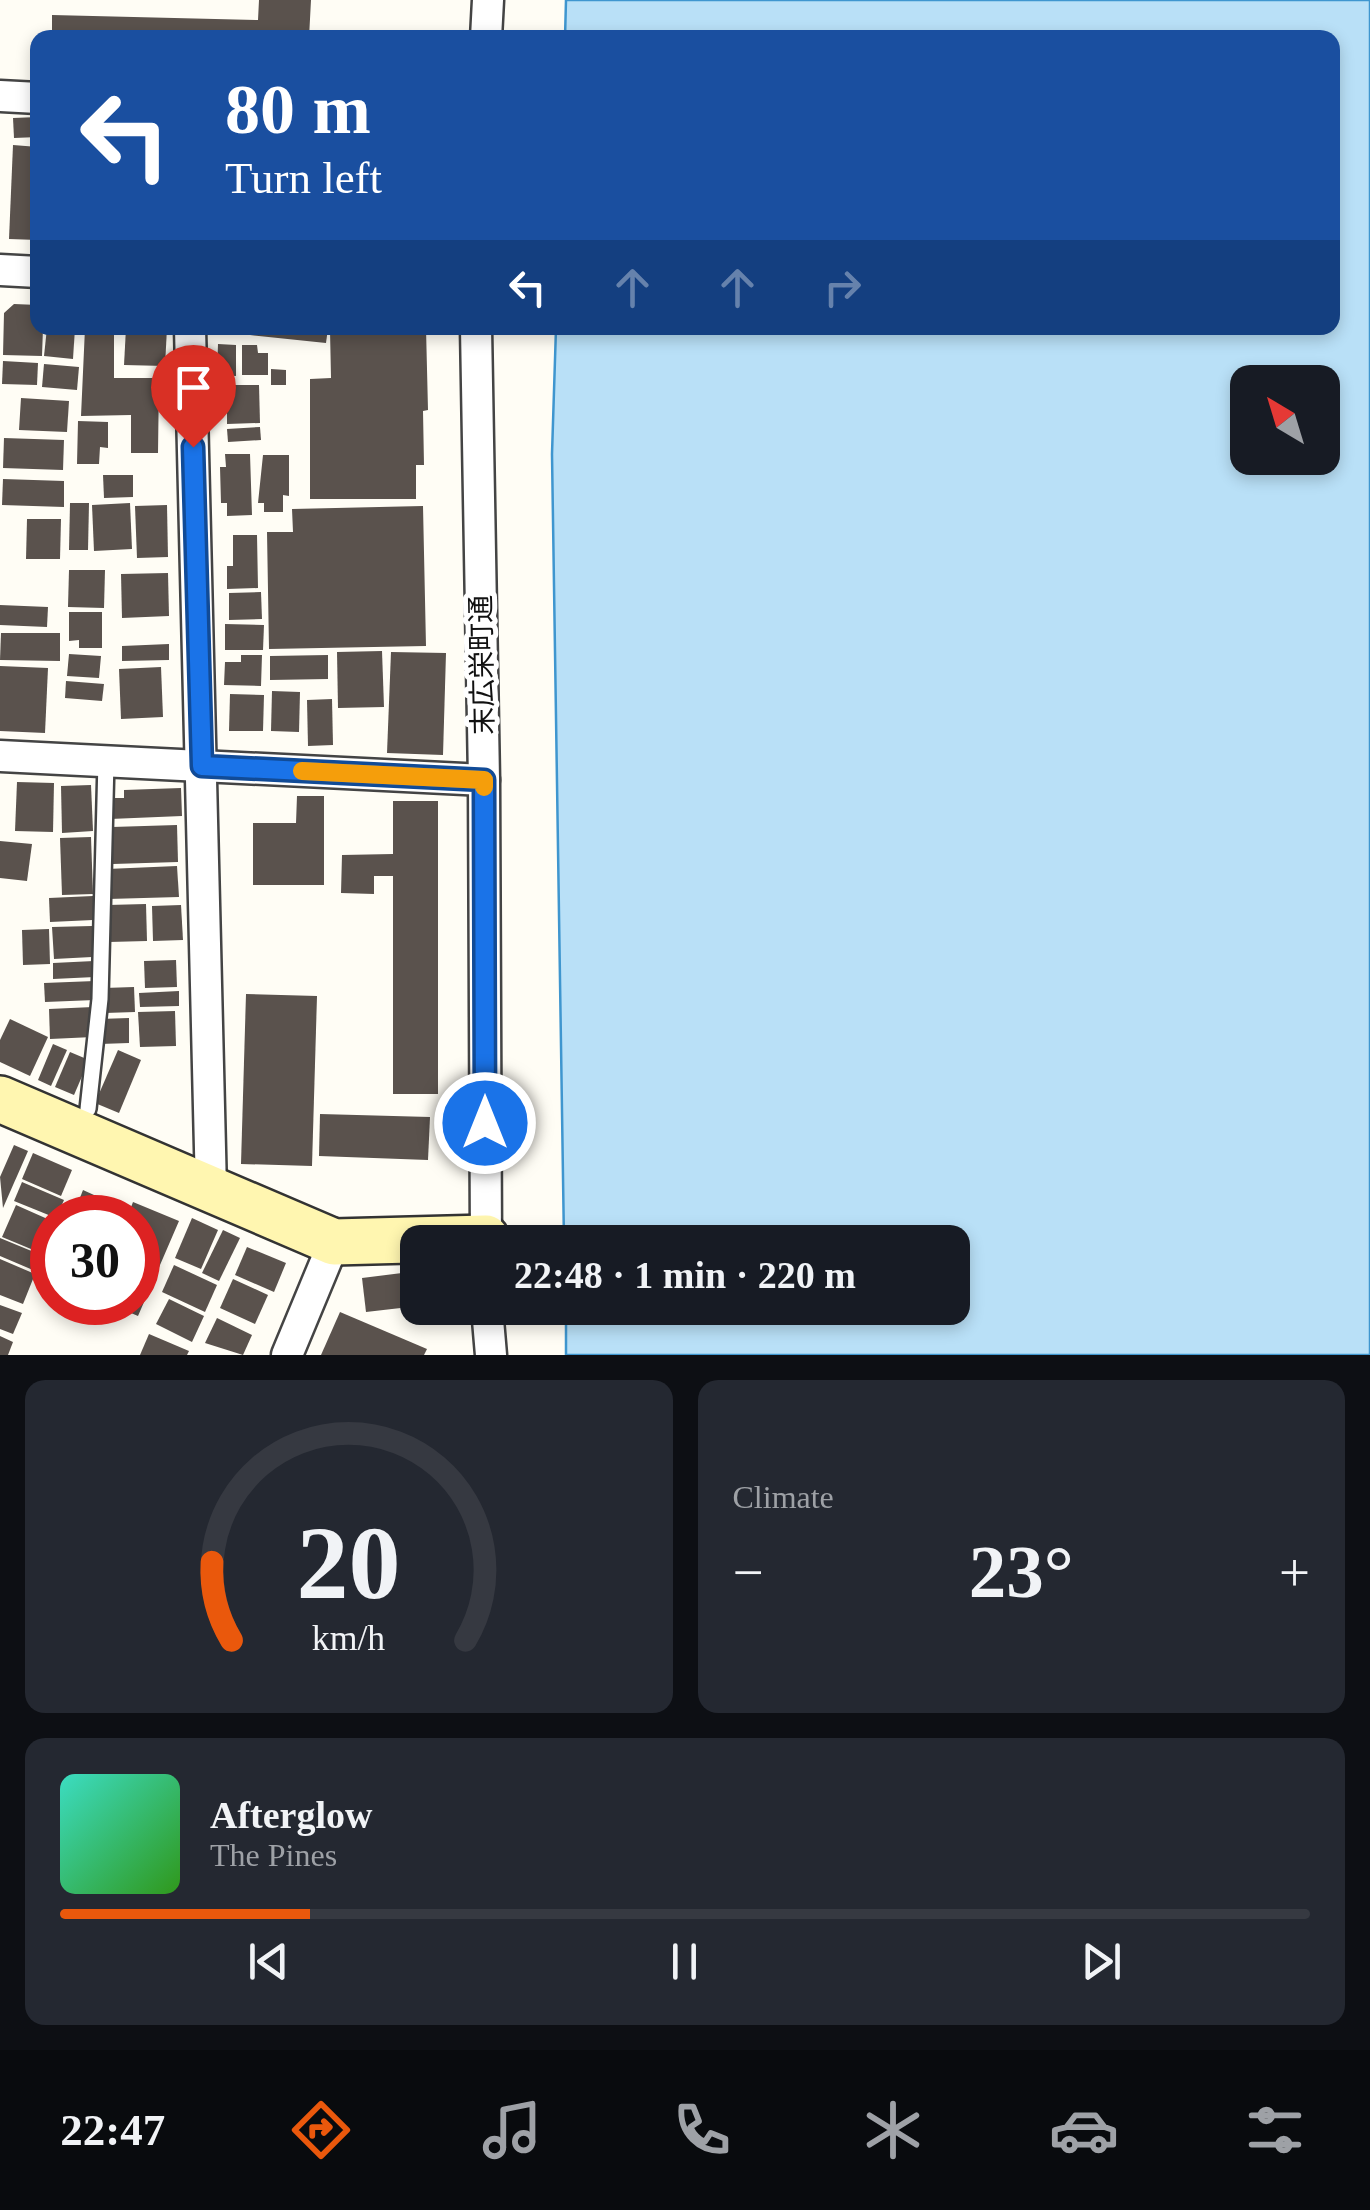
<!DOCTYPE html>
<meta charset="utf-8">
<style>
body{margin:0;font-family:"Times New Roman","Noto Sans JP",serif;background:#242831;color:#f1f3f6;height:100vh;display:flex;flex-direction:column;font-size:38px;white-space:nowrap}
*{box-sizing:border-box;margin:0}
p{font-size:32px;color:#9ea1a6}
.icon{flex:none;width:55px;height:55px;fill:none;stroke:currentColor;stroke-width:2;stroke-linecap:round;stroke-linejoin:round}
.map{position:relative;height:1355px;overflow:hidden}
.details{display:flex;flex-direction:column;gap:25px;padding:25px;background:#0d0f14;flex:1}
.details>*{flex:none}
.guide{position:absolute;left:30px;top:30px;width:1310px;height:305px;border-radius:20px;box-shadow:0 5px 15px #0003;background:#1a4fa0;color:#fff;overflow:hidden}
.needle{width:65px;rotate:322deg}
.tools{position:absolute;left:1230px;top:365px;display:grid;gap:20px}
.tools a{display:grid;place-items:center;width:110px;height:110px;border-radius:20px;background:#171b24;box-shadow:0 5px 15px #0003;font-size:50px}
.speed{position:absolute;left:30px;top:1195px;display:flex;gap:20px;font-size:50px;font-weight:700;text-align:center}
.speed>*{display:grid;place-content:center;width:130px;height:130px;border-radius:50%;background:#171b24;box-shadow:0 5px 15px #0003;line-height:1}
.speed .limit{border:15px solid #d22;background:#fff;color:#111}
.pin{position:absolute;display:grid;place-items:center;width:85px;height:85px;color:#fff;margin:-102px -42px;border-radius:50% 50% 50% 0;rotate:-45deg;box-shadow:0 0 10px #0007}
.pin .icon{rotate:45deg}
.me{position:absolute;width:110px;margin:-55px;rotate:0deg;stroke-linejoin:round;filter:drop-shadow(0 0 8px #0008)}
.turn{display:flex;align-items:center;gap:35px;height:210px;padding:0 30px;font-size:45px}
.turn .icon{width:130px;height:130px;stroke-width:2.5}
.turn b{display:block;font-size:70px;line-height:85px}
.lanes{display:flex;align-items:center;height:95px;padding:0 30px;background:#0003;justify-content:center;gap:50px;direction:ltr}
.lanes .off{opacity:.35}
.big{font-size:75px;font-weight:700;line-height:1.1}
.details .widget{flex:1;display:flex;flex-direction:column;justify-content:center;gap:15px;min-width:0;padding:0 35px;border-radius:20px;background:#242831}
.details .dial{align-items:center;gap:0}
.dial svg{height:260px;overflow:visible;fill:none;stroke:#363941;stroke-width:7;stroke-linecap:round;text-anchor:middle}
.dial text{fill:#f1f3f6;stroke:none}
.song{display:flex;align-items:center;gap:30px}
.cover{width:120px;height:120px;border-radius:15px;background:linear-gradient(135deg,hsl(170 70% 55%),hsl(110 70% 35%))}
.played{height:10px;border-radius:5px;background:linear-gradient(90deg,#ea580c 20%,#363941 20%)}
.keys{display:flex;justify-content:space-around;direction:ltr}
.heat{display:flex;justify-content:space-between;align-items:center;font-size:55px;direction:ltr}
.details .tiles{flex:1;display:grid;gap:25px;grid-template-columns:1fr 1fr}
.widget:last-child{grid-column:span 2}
.trip{position:absolute;left:400px;top:1225px;width:570px;height:100px;border-radius:20px;background:#171b24;box-shadow:0 5px 15px #0003;font-weight:700;line-height:100px;text-align:center}
.tab-bar{display:flex;height:160px;justify-content:space-around;align-items:center;background:#090b0e;color:#9ea1a6}
.tab-bar .icon{width:70px;height:70px}
.tab-bar .selected{color:#ea580c}
.tab-bar b{font-size:45px;color:#f1f3f6}
.map>svg:first-child{display:block}
</style>
<div class="map">
<svg width="1370" height="1355" viewBox="0 0 1370 1355">
<rect width="100%" height="100%" fill="#fffdf5"/>
<!-- water -->
<path fill="#b9e0f7" stroke="#3f96cf" stroke-width="2.5" fill-rule="evenodd" d="M566 0H1370V1355H566V1308H952V1242H564L552 454 556 328H1332V38H565ZM1248 382H1322V458H1248Z"/>
<!-- building -->
<g fill="#5a524d">
<polygon points="259,0 311,0 309,38 52,38 52,15 258,20"/>
<polygon points="38,117 38,137 14,138 13,118"/>
<polygon points="13,145 38,147 38,240 9,239"/>
<polygon points="14,304 38,305 38,328 43,328 42,356 3,355 4,313"/>
<polygon points="47,328 75,328 73,359 44,356"/>
<polygon points="85,328 114,328 114,378 159,378 158,453 131,453 131,415 81,416"/>
<polygon points="126,328 167,328 165,366 124,365"/>
<polygon points="251,328 328,328 326,343 250,335"/>
<polygon points="426,328 428,410 423,411 424,465 416,465 416,499 310,499 310,379 331,378 330,330"/>
<polygon points="218,344 236,345 236,376 217,375"/>
<polygon points="242,345 257,345 258,353 268,353 268,375 242,375"/>
<polygon points="3,361 38,363 37,385 2,384"/>
<polygon points="44,364 79,367 77,390 42,387"/>
<polygon points="271,369 286,370 286,385 271,385"/>
<polygon points="227,385 259,385 260,423 227,424"/>
<polygon points="21,398 69,401 67,432 19,430"/>
<polygon points="78,421 108,422 108,448 100,447 99,464 77,464"/>
<polygon points="260,427 261,440 228,442 227,429"/>
<polygon points="4,438 64,440 63,470 3,468"/>
<polygon points="225,454 250,454 252,515 227,516 227,503 221,503 220,467 226,467"/>
<polygon points="263,455 289,455 289,496 283,495 283,512 264,512 264,503 258,503"/>
<polygon points="103,475 133,475 133,497 104,498"/>
<polygon points="3,479 64,481 64,507 2,505"/>
<polygon points="70,503 89,503 88,550 69,550"/>
<polygon points="130,503 132,549 94,551 92,505"/>
<polygon points="167,505 168,557 137,558 135,506"/>
<polygon points="423,506 426,646 269,649 267,532 293,532 292,509"/>
<polygon points="27,519 61,519 60,559 26,559"/>
<polygon points="233,535 257,535 258,588 227,589 227,566 233,566"/>
<polygon points="69,570 105,570 104,608 68,607"/>
<polygon points="168,573 169,616 122,618 121,574"/>
<polygon points="261,592 262,619 229,620 229,593"/>
<polygon points="0,605 48,607 47,627 0,625"/>
<polygon points="69,612 102,612 102,648 79,648 79,640 69,641"/>
<polygon points="225,624 264,625 263,650 225,650"/>
<polygon points="1,633 60,633 60,661 0,660"/>
<polygon points="169,644 169,660 122,661 122,646"/>
<polygon points="382,651 384,707 338,708 337,652"/>
<polygon points="391,652 446,653 443,755 387,753"/>
<polygon points="69,654 101,656 99,678 67,676"/>
<polygon points="241,655 262,655 261,686 224,685 225,662 241,662"/>
<polygon points="328,655 328,679 270,680 270,656"/>
<polygon points="0,666 48,668 45,733 0,731"/>
<polygon points="161,667 163,717 121,719 119,669"/>
<polygon points="66,681 104,684 102,701 65,698"/>
<polygon points="272,691 300,692 299,732 271,731"/>
<polygon points="230,694 264,695 263,731 229,731"/>
<polygon points="332,699 333,745 308,746 307,700"/>
<polygon points="17,782 54,783 53,832 15,831"/>
<polygon points="91,785 93,831 62,833 61,786"/>
<polygon points="181,788 182,816 110,819 109,798 124,798 124,790"/>
<polygon points="297,796 324,796 324,885 253,885 253,823 296,823"/>
<polygon points="393,801 438,801 438,1094 393,1094 393,876 374,876 374,894 341,893 342,855 393,854"/>
<polygon points="177,825 178,862 113,864 112,827"/>
<polygon points="91,837 93,894 62,895 60,838"/>
<polygon points="0,841 32,844 27,881 0,878"/>
<polygon points="177,866 179,897 108,899 107,869"/>
<polygon points="93,896 93,920 50,922 49,898"/>
<polygon points="146,904 147,941 109,942 108,905"/>
<polygon points="181,905 183,940 153,941 152,906"/>
<polygon points="92,926 92,957 54,959 52,927"/>
<polygon points="49,929 50,964 23,965 22,930"/>
<polygon points="176,960 177,987 145,988 144,961"/>
<polygon points="94,961 95,977 53,979 53,963"/>
<polygon points="95,981 95,1000 45,1002 44,983"/>
<polygon points="134,987 135,1012 105,1013 104,988"/>
<polygon points="179,991 179,1006 140,1007 139,993"/>
<polygon points="246,994 317,996 312,1166 241,1164"/>
<polygon points="93,1007 93,1037 50,1039 49,1009"/>
<polygon points="175,1011 176,1046 140,1047 138,1012"/>
<polygon points="129,1018 129,1043 100,1044 99,1019"/>
<polygon points="10,1019 48,1037 30,1076 0,1062 0,1040"/>
<polygon points="53,1044 67,1050 51,1086 38,1080"/>
<polygon points="118,1050 141,1060 119,1113 95,1103"/>
<polygon points="70,1052 89,1060 74,1095 55,1087"/>
<polygon points="320,1114 430,1117 428,1160 319,1156"/>
<polygon points="14,1145 28,1151 3,1208 0,1177"/>
<polygon points="33,1153 72,1170 61,1196 22,1179"/>
<polygon points="22,1182 64,1200 56,1218 14,1201"/>
<polygon points="83,1190 105,1200 98,1218 72,1218"/>
<polygon points="133,1202 179,1221 138,1316 105,1302 138,1302 138,1218 127,1218"/>
<polygon points="16,1205 52,1221 43,1254 2,1237"/>
<polygon points="192,1218 218,1230 201,1269 175,1258"/>
<polygon points="223,1230 240,1238 219,1281 202,1273"/>
<polygon points="0,1238 46,1257 40,1273 0,1256"/>
<polygon points="247,1247 286,1263 274,1292 235,1275"/>
<polygon points="0,1259 35,1274 23,1304 0,1295"/>
<polygon points="174,1265 217,1285 205,1312 162,1292"/>
<polygon points="418,1271 418,1306 366,1312 362,1278"/>
<polygon points="233,1279 268,1295 255,1324 220,1308"/>
<polygon points="169,1299 204,1316 192,1342 156,1324"/>
<polygon points="0,1305 22,1313 13,1334 0,1329"/>
<polygon points="340,1312 427,1349 424,1355 321,1355"/>
<polygon points="217,1318 252,1335 243,1355 205,1343"/>
<polygon points="149,1334 189,1351 187,1355 140,1355"/>
<polygon points="0,1336 13,1342 8,1355 0,1355"/>
</g>
<g fill="none" stroke-linecap="round" stroke-linejoin="round">
<!-- lane casing -->
<g stroke="#444" stroke-width="20">
<polyline id="lane" points="88,1109 100,999 106,761"/>
</g>
<!-- street casing -->
<g stroke="#444" stroke-width="35">
<g id="street">
<polyline points="486,38 488,0"/>
<polyline points="0,96 38,98"/>
<polyline points="0,270 38,272"/>
<polyline points="190,328 211,1190"/>
<polyline points="476,328 484,780 486,1242"/>
<polyline points="0,756 484,780"/>
<polyline points="487,1308 491,1355"/>
<polyline points="287,1355 334,1242"/>
</g>
</g>
<!-- secondary casing -->
<g stroke="#333" stroke-width="50">
<polyline id="secondary" points="0,1099 334,1242 486,1238"/>
</g>
<!-- lane -->
<use href="#lane" stroke="#fff" stroke-width="15"/>
<!-- street -->
<use href="#street" stroke="#fff" stroke-width="30"/>
<!-- secondary -->
<use href="#secondary" stroke="#fff6b0" stroke-width="45"/>
</g>
<g fill="none" stroke-linecap="round" stroke-linejoin="round">
<!-- route casing -->
<g stroke="#114b97" stroke-width="25">
<polyline id="route" points="193,447 202,766 484,780 485,1123"/>
</g>
<!-- route -->
<use href="#route" stroke="#1a73e8" stroke-width="18"/>
<!-- slow -->
<polyline stroke="#f59e0b" stroke-width="18" points="302,771 484,780 484,787"/>
</g>
<g text-anchor="middle" dominant-baseline="central" stroke-width="10" stroke-linejoin="round" paint-order="stroke">
<!-- street labels -->
<g font-size="28" fill="#111" stroke="#fff">
<text transform="translate(482 665) rotate(-91)">末広栄町通</text>
</g>
</g>
</svg>
<div class="tools">
<a><svg class="needle" viewBox="-14 -14 28 28"><path d="M0-13l5 13h-10z" fill="#e53935"/><path d="M0 13l5-13h-10z" fill="#9ea1a6"/></svg></a>
</div>
<div class="speed"><div class="limit">30</div></div>
<div class="pin" style="left:193px;top:447px;background:#d93025"><svg class="icon" aria-label="arrive" viewBox="0 0 24 24"><path d="M6 21V4h12l-3 4 3 4H6"/></svg></div>
<svg class="me" style="left:485px;top:1123px" viewBox="-20 -20 40 40"><circle r="17" fill="#1a73e8" stroke="#fff" stroke-width="3"/><path d="M0-11L8 9 0 5-8 9z" fill="#fff"/></svg>
<div class="trip">22:48 · 1 min · 220 m</div>
<div class="guide">
<div class="turn"><svg class="icon" aria-label="left" viewBox="0 0 24 24"><path d="M17 20v-9H6M10 6l-5 5 5 5"/></svg><div><b>80 m</b>Turn left</div></div>
<div class="lanes"><svg class="icon" aria-label="left" viewBox="0 0 24 24"><path d="M17 20v-9H6M10 6l-5 5 5 5"/></svg><svg class="icon off" aria-label="ahead" viewBox="0 0 24 24"><path d="M12 20V5M6 11l6-6 6 6"/></svg><svg class="icon off" aria-label="ahead" viewBox="0 0 24 24"><path d="M12 20V5M6 11l6-6 6 6"/></svg><svg class="icon off" aria-label="right" viewBox="0 0 24 24"><path d="M7 20v-9h11M14 6l5 5-5 5"/></svg></div>
</div>
</div>
<section class="details">
<div class="tiles">
<div class="widget dial"><svg viewBox="0 0 100 80">
<path d="M14 69A42 42 0 1 1 86 69"/>
<path d="M14 69A42 42 0 0 1 8 45" stroke="#ea580c"/>
<text x="50" y="56" font-size="32" font-weight="700">20</text>
<text x="50" y="72" font-size="11">km/h</text>
</svg></div>
<div class="widget"><p>Climate</p>
<div class="heat"><a>−</a><b class="big">23°</b><a>+</a></div>
</div>
<div class="widget">
<div class="song"><i class="cover"></i><div><b>Afterglow</b><p>The Pines</p></div></div>
<div class="played"></div>
<div class="keys"><svg class="icon" aria-label="previous" viewBox="0 0 24 24"><path d="M18 5L8 12l10 7zM5 5v14"/></svg><svg class="icon" aria-label="pause" viewBox="0 0 24 24"><path d="M8 5v14M16 5v14"/></svg><svg class="icon" aria-label="next" viewBox="0 0 24 24"><path d="M6 5l10 7-10 7zM19 5v14"/></svg></div>
</div>
</div>
</section>
<nav class="tab-bar">
<b>22:47</b>
<svg class="icon selected" aria-label="directions" viewBox="0 0 24 24"><path d="M12 3l9 9-9 9-9-9zM9 14v-3h6M13 9l2 2-2 2"/></svg>
<svg class="icon" aria-label="music" viewBox="0 0 24 24"><path d="M9 18V5l10-2v13"/><circle cx="6" cy="18" r="3"/><circle cx="16" cy="16" r="3"/></svg>
<svg class="icon" aria-label="phone" viewBox="0 0 24 24"><path d="M5 4h4l2 5-3 2q2 4 5 5l2-3 5 2v4C11 20 4 13 5 4z"/></svg>
<svg class="icon" aria-label="climate" viewBox="0 0 24 24"><path d="M12 3v18M4 7l16 10M4 17L20 7"/></svg>
<svg class="icon" aria-label="car" viewBox="0 0 24 24"><path d="M5 17H2v-5l4-1 3-4h7l3 4 3 1v5h-3M9 17h6M6 11h13"/><circle cx="7" cy="17" r="2"/><circle cx="17" cy="17" r="2"/></svg>
<svg class="icon" aria-label="filters" viewBox="0 0 24 24"><path d="M4 7h16M4 17h16"/><circle cx="9" cy="7" r="2"/><circle cx="15" cy="17" r="2"/></svg>
</nav>
